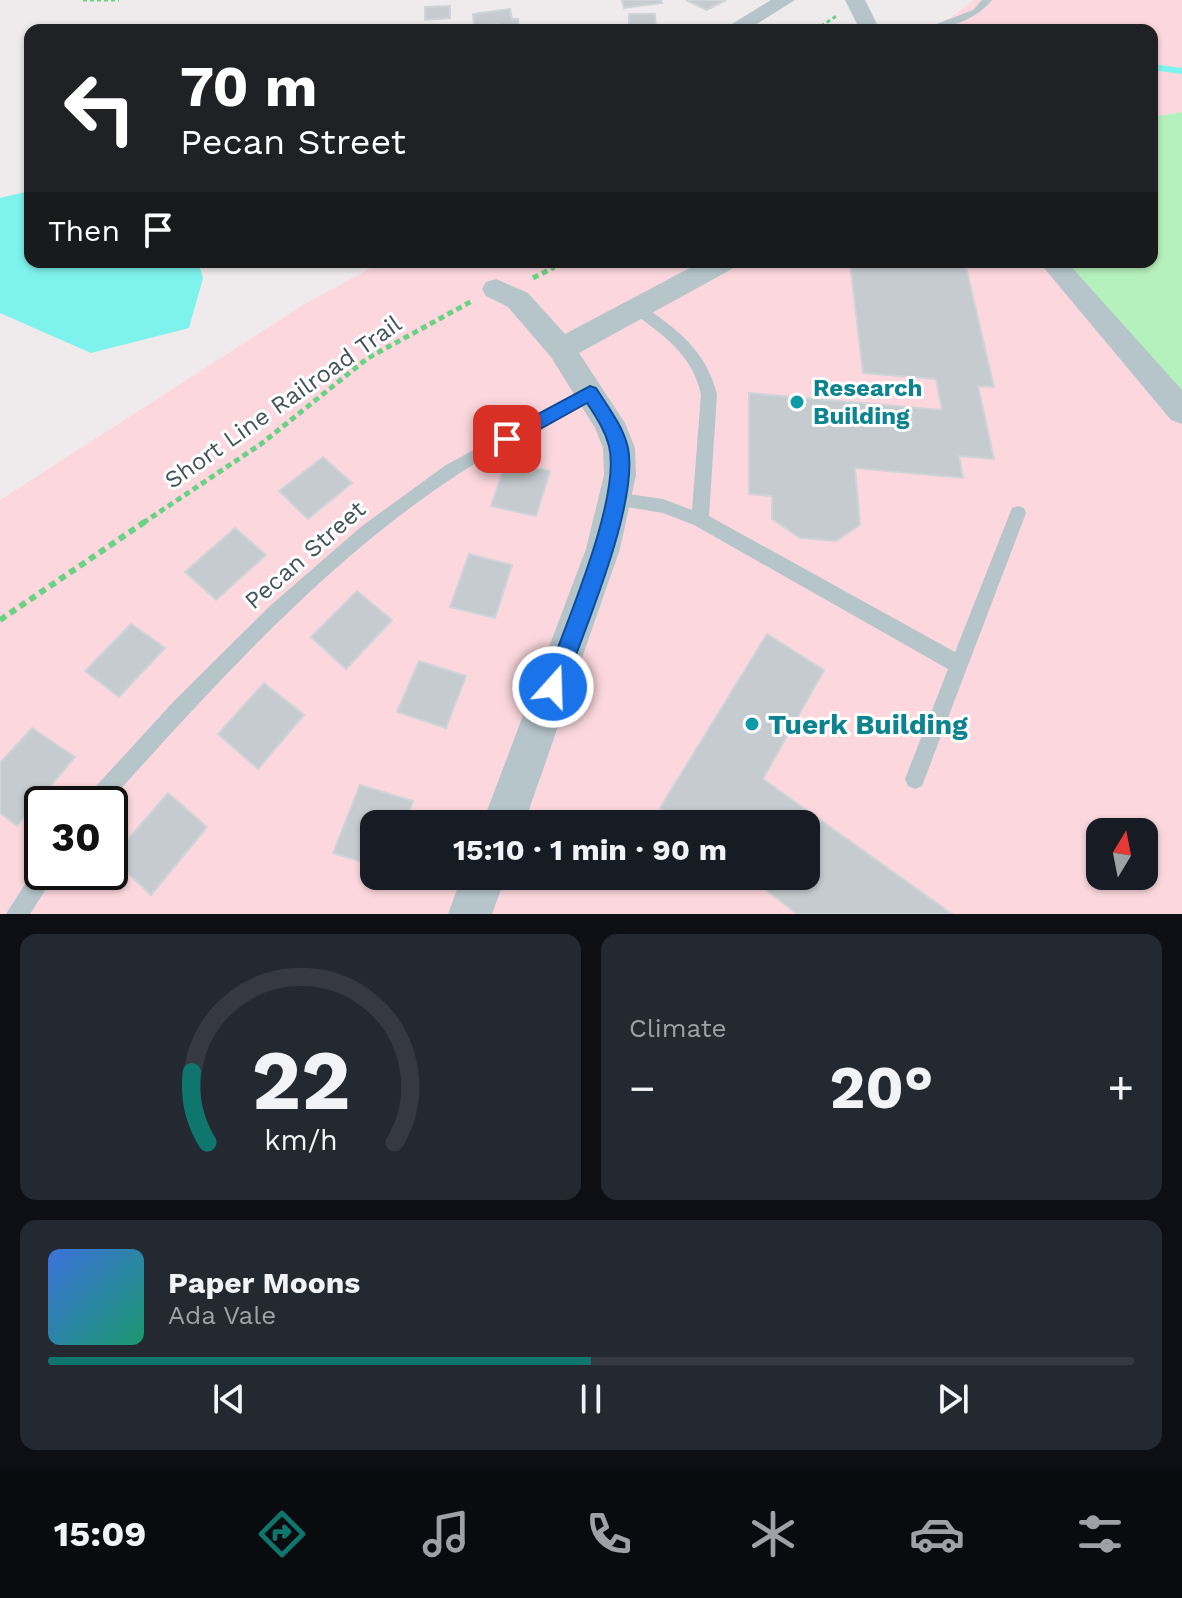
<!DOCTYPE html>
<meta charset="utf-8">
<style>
body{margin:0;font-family:"Work Sans",sans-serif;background:#242831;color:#f1f3f6;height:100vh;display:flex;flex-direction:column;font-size:30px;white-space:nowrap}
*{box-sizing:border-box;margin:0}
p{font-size:26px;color:#9ea1a6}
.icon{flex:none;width:44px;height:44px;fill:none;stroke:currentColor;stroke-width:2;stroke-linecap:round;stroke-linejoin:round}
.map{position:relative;height:914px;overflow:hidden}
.panel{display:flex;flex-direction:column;gap:20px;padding:20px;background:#0d0f14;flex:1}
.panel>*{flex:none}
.banner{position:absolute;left:24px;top:24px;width:1134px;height:244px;border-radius:16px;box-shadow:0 2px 6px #0004;background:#202124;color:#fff;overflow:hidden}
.needle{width:52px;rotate:10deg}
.controls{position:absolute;left:1086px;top:818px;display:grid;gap:16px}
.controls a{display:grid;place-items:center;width:72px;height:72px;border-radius:16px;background:#171b24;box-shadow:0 2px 6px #0004;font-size:40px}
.speed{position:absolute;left:24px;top:786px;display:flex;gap:16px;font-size:40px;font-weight:700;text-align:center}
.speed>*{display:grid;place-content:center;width:104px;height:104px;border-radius:50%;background:#171b24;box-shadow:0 2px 6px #0004;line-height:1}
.speed .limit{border:4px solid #111;border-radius:12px;background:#fff;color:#111}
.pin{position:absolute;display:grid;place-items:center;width:68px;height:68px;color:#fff;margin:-34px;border-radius:16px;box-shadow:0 4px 12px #0006}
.me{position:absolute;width:88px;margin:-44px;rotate:20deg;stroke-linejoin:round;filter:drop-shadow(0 0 6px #0008)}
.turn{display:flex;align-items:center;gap:28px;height:168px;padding:0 24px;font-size:36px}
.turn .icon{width:104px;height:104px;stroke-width:2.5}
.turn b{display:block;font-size:56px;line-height:68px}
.then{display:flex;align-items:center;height:76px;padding:0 24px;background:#0003;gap:16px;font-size:30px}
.big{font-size:60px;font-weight:700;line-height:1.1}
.panel .tile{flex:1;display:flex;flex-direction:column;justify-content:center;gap:12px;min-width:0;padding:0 28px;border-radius:16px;background:#242831}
.panel .dial{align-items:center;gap:0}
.dial svg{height:208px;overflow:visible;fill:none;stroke:#363941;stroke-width:7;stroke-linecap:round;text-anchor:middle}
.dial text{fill:#f1f3f6;stroke:none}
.song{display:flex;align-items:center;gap:24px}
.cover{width:96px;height:96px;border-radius:12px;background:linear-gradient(135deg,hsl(220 70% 55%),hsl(160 70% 35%))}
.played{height:8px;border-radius:4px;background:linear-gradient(90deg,#0f766e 50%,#363941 50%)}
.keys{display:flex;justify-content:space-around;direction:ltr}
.heat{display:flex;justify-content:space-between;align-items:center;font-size:44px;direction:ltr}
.panel .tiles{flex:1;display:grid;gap:20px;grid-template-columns:1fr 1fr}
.tile:last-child{grid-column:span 2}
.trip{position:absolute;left:360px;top:810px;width:460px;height:80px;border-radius:16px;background:#171b24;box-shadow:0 2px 6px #0004;font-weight:700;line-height:80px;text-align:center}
.dock{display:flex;height:128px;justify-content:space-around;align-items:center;background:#090b0e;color:#9ea1a6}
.dock .icon{width:56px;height:56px}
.dock .current{color:#0f766e}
.dock b{font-size:36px;color:#f1f3f6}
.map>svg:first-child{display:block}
</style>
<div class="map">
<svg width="1182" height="914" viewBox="0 0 1182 914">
<rect width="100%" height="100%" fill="#efebec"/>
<!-- medical -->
<g fill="#fcd8de" fill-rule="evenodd">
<polygon points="974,0 1182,0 1182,112 1152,117 1152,30 934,30"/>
<path d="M382 262H1067L1182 392V914H0V500L303 305ZM42 804H110V872H42ZM374 824H806V876H374ZM1100 832H1144V876H1100Z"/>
</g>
<!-- green -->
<polygon fill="#b5f1bd" points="1182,112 1182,392 1067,262 1152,262 1152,117"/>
<!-- water -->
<polygon fill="#7ef2ed" points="25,192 30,193 30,262 198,262 203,278 189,328 91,353 0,313 0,198"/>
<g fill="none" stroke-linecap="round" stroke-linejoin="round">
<!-- stream -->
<polyline stroke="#7ef2ed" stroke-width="6" points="1152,67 1182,71"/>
</g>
<!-- building -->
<g fill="#c5cbcf" stroke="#cfd4d8" stroke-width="2">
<polygon points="622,0 661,0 662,3 624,8"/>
<polygon points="686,0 726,0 707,10"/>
<polygon points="450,6 450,18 425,20 425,7"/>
<polygon points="510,9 512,19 518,19 519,27 500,28 499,24 474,25 473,14"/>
<polygon points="629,14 655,14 656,30 629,30"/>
<polygon points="850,262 966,267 994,387 978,386 994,459 959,456 963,478 855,468 860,525 836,541 800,538 772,519 772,496 749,494 749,393 942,410 936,379 863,373"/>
<polygon points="323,457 352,483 308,519 279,491"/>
<polygon points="506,462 550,471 536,516 491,506"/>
<polygon points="235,528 266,555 216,600 185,572"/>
<polygon points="469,554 512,565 495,618 450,607"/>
<polygon points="357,591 392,620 346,669 311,637"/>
<polygon points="131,624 165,648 119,697 85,671"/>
<polygon points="767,634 824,670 763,779 952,914 797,914 748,876 806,876 806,824 681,824 660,808"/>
<polygon points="419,661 466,676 446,728 397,712"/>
<polygon points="264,683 304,715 258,769 218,734"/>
<polygon points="32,728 75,757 17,826 0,813 0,763"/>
<polygon points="360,785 413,801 405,824 374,824 374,866 333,853"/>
<polygon points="168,793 207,827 151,895 112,858"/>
</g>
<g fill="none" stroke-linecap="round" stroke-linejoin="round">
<!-- path-far2 -->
<g stroke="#6bd185" stroke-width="3" stroke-dasharray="4 3" stroke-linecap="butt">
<polyline points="83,0 119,0"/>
<polyline points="815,30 838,15"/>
</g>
<!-- path-far1 -->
<g stroke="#6bd185" stroke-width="5" stroke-dasharray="6 4" stroke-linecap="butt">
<polyline points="533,278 553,268 555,262"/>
<polyline points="143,523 261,444 368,358 472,301"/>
</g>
<!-- path -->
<polyline stroke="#6bd185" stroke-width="6" stroke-dasharray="7 5" stroke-linecap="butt" points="0,620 146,521"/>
<!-- service -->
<g fill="#b5c5ca" fill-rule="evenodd">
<path d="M982 0H992C976 20 946 30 921 30L973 10Z"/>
<polygon points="869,26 894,27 899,30 865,30"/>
<path d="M637 303C645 306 652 312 659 317 688 338 708 359 717 394L709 516 955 652 1012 508 1018 506 1024 508 1026 513 922 786 915 789 908 786 905 779 948 669 694 525 663 513 609 504 607 499 609 494 615 492 663 499 692 510 701 394C692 354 663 335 632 312L630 308Z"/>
<path d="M590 387 598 393 595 397C550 423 501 447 457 475 323 563 214 686 107 804H83L86 797 175 700 271 605 362 526 446 465Z"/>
<polygon points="42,863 42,872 57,872 30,914 6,914 38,864"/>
</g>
<!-- minor -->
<g fill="#b5c5ca" fill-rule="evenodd">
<polygon points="771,0 795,0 747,30 722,30"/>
<polygon points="845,0 865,0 880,30 860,30"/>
<polygon points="701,262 736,262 732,269 579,353 625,423 635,448 636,475 620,549 524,824 482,824 586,549 604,475 603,448 595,428 551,357 508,307 486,296 482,289 486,282 496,279 528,293 565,334"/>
<polygon points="1039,262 1067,262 1182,390 1182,424 1171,420"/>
<polygon points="462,876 506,876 492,914 448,914"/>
</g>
</g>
<!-- route -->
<path fill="#1a73e8" stroke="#114b97" stroke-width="2" d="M590 386 596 388C608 407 623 426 628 448 639 503 584 631 564 687L561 694 553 697 546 694 543 687C562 633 622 499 609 446 605 430 596 417 587 403L513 444 507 446 498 439 501 434Z"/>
<!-- markers -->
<g fill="#0f9aa8" stroke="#fff" stroke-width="3">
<circle cx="797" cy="402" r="8"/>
<circle cx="752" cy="724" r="8"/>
</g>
<g text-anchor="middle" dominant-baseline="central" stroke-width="6" stroke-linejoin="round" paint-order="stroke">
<!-- culture labels -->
<g font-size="24" font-weight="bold" fill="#0d838f" stroke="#fff" text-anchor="start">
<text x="813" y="388">Research<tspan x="813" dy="28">Building</tspan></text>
</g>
<!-- street labels -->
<g font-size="24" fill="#43555a" stroke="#fff">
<text transform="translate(283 402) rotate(-35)">Short Line Railroad Trail</text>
<text transform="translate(305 555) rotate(-41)">Pecan Street</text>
</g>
<!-- near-culture labels -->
<g font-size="28" font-weight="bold" fill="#0d838f" stroke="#fff" text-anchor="start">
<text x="768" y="724">Tuerk Building</text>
</g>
</g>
</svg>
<div class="controls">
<a><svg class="needle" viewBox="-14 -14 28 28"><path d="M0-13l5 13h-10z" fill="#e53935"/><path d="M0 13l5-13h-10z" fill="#9ea1a6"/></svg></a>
</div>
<div class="speed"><div class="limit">30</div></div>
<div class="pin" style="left:507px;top:439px;background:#d93025"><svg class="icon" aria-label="arrive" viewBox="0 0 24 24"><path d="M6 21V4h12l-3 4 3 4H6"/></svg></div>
<svg class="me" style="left:553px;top:687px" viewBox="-20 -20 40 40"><circle r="17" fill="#1a73e8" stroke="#fff" stroke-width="3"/><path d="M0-11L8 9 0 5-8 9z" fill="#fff"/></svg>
<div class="trip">15:10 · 1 min · 90 m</div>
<div class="banner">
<div class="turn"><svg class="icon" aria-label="left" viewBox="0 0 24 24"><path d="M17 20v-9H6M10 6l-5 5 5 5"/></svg><div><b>70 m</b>Pecan Street</div></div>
<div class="then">Then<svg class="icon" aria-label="arrive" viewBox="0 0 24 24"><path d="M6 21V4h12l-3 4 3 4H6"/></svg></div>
</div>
</div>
<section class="panel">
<div class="tiles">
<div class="tile dial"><svg viewBox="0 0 100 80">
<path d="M14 69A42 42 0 1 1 86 69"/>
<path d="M14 69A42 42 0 0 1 8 42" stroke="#0f766e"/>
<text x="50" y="56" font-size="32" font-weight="700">22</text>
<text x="50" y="72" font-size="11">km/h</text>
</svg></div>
<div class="tile"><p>Climate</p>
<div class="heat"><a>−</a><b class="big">20°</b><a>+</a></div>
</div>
<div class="tile">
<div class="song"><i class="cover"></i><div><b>Paper Moons</b><p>Ada Vale</p></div></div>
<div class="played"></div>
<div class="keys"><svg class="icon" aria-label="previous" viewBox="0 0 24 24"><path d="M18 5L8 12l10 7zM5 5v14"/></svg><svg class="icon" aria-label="pause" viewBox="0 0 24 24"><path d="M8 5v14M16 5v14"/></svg><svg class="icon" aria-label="next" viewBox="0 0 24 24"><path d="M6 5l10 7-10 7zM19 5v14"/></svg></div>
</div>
</div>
</section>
<nav class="dock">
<b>15:09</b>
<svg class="icon current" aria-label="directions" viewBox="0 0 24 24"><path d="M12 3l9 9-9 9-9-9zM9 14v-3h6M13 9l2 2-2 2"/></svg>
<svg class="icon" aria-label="music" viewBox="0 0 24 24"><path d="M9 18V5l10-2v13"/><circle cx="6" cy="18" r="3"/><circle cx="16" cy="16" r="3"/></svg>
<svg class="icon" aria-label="phone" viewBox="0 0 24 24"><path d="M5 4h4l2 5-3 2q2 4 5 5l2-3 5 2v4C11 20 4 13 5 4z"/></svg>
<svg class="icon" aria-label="climate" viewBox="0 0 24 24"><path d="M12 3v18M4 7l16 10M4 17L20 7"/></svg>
<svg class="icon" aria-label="car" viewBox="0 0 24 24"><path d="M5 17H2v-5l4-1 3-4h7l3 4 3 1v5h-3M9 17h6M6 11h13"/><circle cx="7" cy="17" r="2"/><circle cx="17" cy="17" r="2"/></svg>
<svg class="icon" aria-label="filters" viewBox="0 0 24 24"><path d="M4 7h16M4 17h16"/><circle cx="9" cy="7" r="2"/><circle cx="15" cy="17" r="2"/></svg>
</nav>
